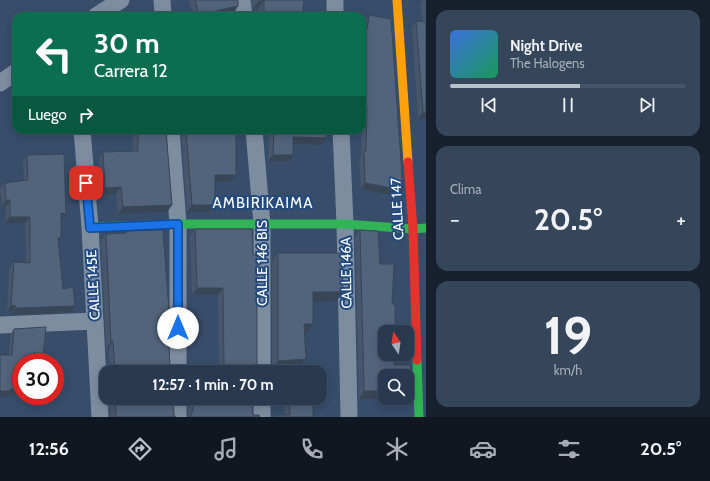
<!DOCTYPE html>
<html lang="es">
<meta charset="utf-8">
<style>
body{margin:0;font-family:Cabin,sans-serif;background:#35455a;color:#f1f3f6;height:100vh;display:flex;flex-direction:column;font-size:15px;white-space:nowrap}
*{box-sizing:border-box;margin:0}
p{font-size:13px;color:#a5adb7}
.icon{flex:none;width:22px;height:22px;fill:none;stroke:currentColor;stroke-width:2;stroke-linecap:round;stroke-linejoin:round}
.map{position:relative;flex:1;overflow:hidden}
.panel{display:flex;flex-direction:column;gap:10px;padding:10px;background:#17202c;width:284px}
.panel>*{flex:none}
.banner{position:absolute;left:12px;top:12px;width:354px;height:122px;border-radius:12px;box-shadow:0 2px 10px #0003,0 0 0 1px #455467;background:#0b6e4f;color:#fff;overflow:hidden}
.needle{width:26px;rotate:347deg}
.tools{position:absolute;left:378px;top:325px;display:grid;gap:8px}
.tools a{display:grid;place-items:center;width:36px;height:36px;border-radius:8px;background:#293a50;box-shadow:0 2px 10px #0003,0 0 0 1px #455467;font-size:20px}
.speed{position:absolute;left:12px;top:353px;display:flex;gap:8px;font-size:20px;font-weight:700;text-align:center}
.speed>*{display:grid;place-content:center;width:52px;height:52px;border-radius:50%;background:#293a50;box-shadow:0 2px 10px #0003,0 0 0 1px #455467;line-height:1}
.speed .limit{border:6px solid #d22;background:#fff;color:#111}
.pin{position:absolute;display:grid;place-items:center;width:34px;height:34px;color:#fff;margin:-17px;border-radius:8px;box-shadow:0 2px 6px #0006}
.me{position:absolute;width:44px;margin:-22px;rotate:0deg;stroke-linejoin:round;filter:drop-shadow(0 0 3px #0008)}
.turn{display:flex;align-items:center;gap:14px;height:84px;padding:0 16px;font-size:18px}
.turn .icon{width:52px;height:52px;stroke-width:2.5}
.turn b{display:block;font-size:28px;line-height:34px}
.then{display:flex;align-items:center;height:38px;padding:0 16px;background:#0003;gap:8px;font-size:15px}
.big{font-size:30px;font-weight:700;line-height:1.1}
.panel .card{flex:1;display:flex;flex-direction:column;justify-content:center;gap:6px;min-width:0;padding:0 14px;border-radius:12px;background:#35455a}
.panel .dial{align-items:center;gap:0}
.dial b{font-size:52px;line-height:1}
.song{display:flex;align-items:center;gap:12px}
.cover{width:48px;height:48px;border-radius:6px;background:linear-gradient(135deg,hsl(220 70% 55%),hsl(150 70% 35%))}
.played{height:4px;border-radius:2px;background:linear-gradient(90deg,#b9c1cb 55%,#455467 55%)}
.keys{display:flex;justify-content:space-around;direction:ltr}
.heat{display:flex;justify-content:space-between;align-items:center;font-size:22px;direction:ltr}
.trip{position:absolute;left:99px;top:365px;width:228px;height:40px;border-radius:12px;background:#293a50;box-shadow:0 2px 10px #0003,0 0 0 1px #455467;font-weight:700;line-height:40px;text-align:center}
.menu{display:flex;height:64px;justify-content:space-around;align-items:center;background:#101720;color:#a5adb7}
.menu .icon{width:28px;height:28px}
.menu .current{color:#b9c1cb}
.menu b{font-size:18px;color:#f1f3f6}
main{display:flex;flex:1;min-height:0}
.map>svg:first-child{display:block}
</style>
<main>
<div class="map">
<svg width="426" height="417" viewBox="0 0 426 417">
<rect width="100%" height="100%" fill="#374d6a"/>
<g fill="none" stroke-linecap="round" stroke-linejoin="round">
<!-- street -->
<g stroke="#7d8da0" stroke-width="17">
<polyline points="162,0 163,16"/>
<polyline points="242,0 244,16"/>
<polyline points="335,0 335,16"/>
<polyline points="96,16 121,0"/>
<polyline points="0,83 16,72"/>
<polyline points="82,130 90,227 100,417"/>
<polyline points="171,130 178,224 178,372"/>
<polyline points="254,130 262,224 262,372"/>
<polyline points="341,130 345,224 349,417"/>
<polyline points="0,325 95,321"/>
<polyline points="178,398 178,417"/>
<polyline points="262,417 262,398"/>
</g>
<!-- fast -->
<g stroke="#30b455" stroke-width="9">
<polyline points="90,227 178,224 345,224 413,229 426,228"/>
<polyline points="417,360 419,417"/>
</g>
<!-- slow -->
<polyline stroke="#ff9f0a" stroke-width="9" points="397,0 408,162"/>
<!-- jam -->
<polyline stroke="#e5322d" stroke-width="9" points="408,162 413,229 417,360"/>
</g>
<!-- wall -->
<g fill="#47566b">
<polygon points="189,0 238,0 234,13 221,16 193,16"/>
<polygon points="251,0 304,0 303,16 259,16 259,7 253,8"/>
<polygon points="423,0 426,0 426,119 418,119 412,28 416,21 423,22 420,4"/>
<polygon points="369,15 403,190 398,197 361,189 359,158 361,155 362,130 362,30 363,30 364,22"/>
<polygon points="23,130 59,130 23,136"/>
<polygon points="133,130 166,130 172,205 167,212 118,214 116,194 100,195 99,159 103,152 133,151"/>
<polygon points="181,130 236,130 236,175 231,182 215,182 215,205 210,212 187,212"/>
<polygon points="269,130 326,130 321,145 293,144 289,162 268,161"/>
<polygon points="27,155 62,220 61,220 61,238 58,242 63,289 75,306 71,312 11,315 12,312 7,312 9,269 14,262 26,263 25,223 5,223 6,206 2,207 0,189 5,183 24,181 23,161"/>
<polygon points="195,229 252,229 252,371 219,366 218,295 192,295 190,236"/>
<polygon points="360,230 380,264 385,398 406,398 406,399 359,399 355,237"/>
<polygon points="126,231 168,347 170,369 177,372 109,372 109,348 106,349 101,241 106,234 125,233"/>
<polygon points="278,253 337,301 313,301 307,333 304,333 299,368 272,370 272,262"/>
<polygon points="14,329 21,362 9,395 7,397 0,397 0,355 9,355 10,335"/>
<polygon points="109,398 173,398 174,415 176,417 110,417"/>
<polygon points="187,398 252,398 253,415 260,417 188,417"/>
<polygon points="285,398 313,398 313,417 285,415"/>
</g>
<!-- shaded-wall -->
<g fill="#394657">
<polygon points="264,0 259,7 253,8 258,2"/>
<polygon points="238,6 234,13 221,16 199,16 199,15"/>
<polygon points="362,107 367,107 362,114"/>
<polygon points="423,112 426,112 426,119 418,119"/>
<polygon points="27,130 59,130 23,136"/>
<polygon points="293,137 326,138 321,145 289,144"/>
<polygon points="273,155 293,155 289,162 268,161"/>
<polygon points="215,175 236,175 231,182 210,182"/>
<polygon points="365,183 403,190 398,197 361,189"/>
<polygon points="121,187 116,194 100,195 105,188"/>
<polygon points="6,200 10,200 6,206 2,207"/>
<polygon points="172,205 167,212 118,214 123,207"/>
<polygon points="192,205 215,205 210,212 187,212"/>
<polygon points="61,213 66,214 62,220 57,220"/>
<polygon points="10,217 30,217 25,223 5,223"/>
<polygon points="58,238 61,238 57,244"/>
<polygon points="197,288 223,288 218,295 192,295"/>
<polygon points="313,292 343,292 337,301 307,302"/>
<polygon points="11,305 16,306 12,312 7,312"/>
<polygon points="75,306 71,312 11,315 16,308"/>
<polygon points="304,324 313,324 307,333 297,333"/>
<polygon points="113,341 109,348 106,349 111,342"/>
<polygon points="35,356 43,357 39,362 31,362"/>
<polygon points="306,359 299,368 272,370 278,361"/>
<polygon points="257,364 252,371 245,372 250,365"/>
<polygon points="21,388 21,394 9,395 7,397 0,397 0,391 11,389"/>
<polygon points="364,391 385,391 385,398 406,398 406,399 359,399"/>
<polygon points="407,391 411,391 407,397"/>
</g>
<!-- building -->
<g fill="#52647c" stroke="#394657">
<polygon points="195,0 238,0 238,6 199,15"/>
<polygon points="258,0 304,0 303,16 264,16 264,0 258,2"/>
<polygon points="369,15 391,19 403,190 365,183 364,151 366,151 367,107 362,107 362,30 367,30"/>
<polygon points="416,21 426,22 426,112 423,112"/>
<polygon points="138,130 166,130 172,205 123,207 121,187 105,188 103,152 138,151"/>
<polygon points="186,130 236,130 236,175 215,175 215,205 192,205"/>
<polygon points="274,130 326,130 326,138 293,137 293,155 273,155"/>
<polygon points="64,154 66,214 61,213 61,238 58,238 63,289 73,287 75,306 16,308 16,306 11,305 14,262 30,263 30,217 10,217 10,200 6,200 5,183 28,180 27,155"/>
<polygon points="195,229 252,229 253,255 257,255 257,364 250,365 250,372 189,372 192,368 224,366 223,288 197,288"/>
<polygon points="163,230 169,311 168,347 169,347 170,369 174,368 177,372 115,372 113,341 111,342 106,234 126,233 126,231"/>
<polygon points="360,230 378,231 380,264 394,264 392,304 395,304 395,332 385,332 385,354 395,354 394,365 410,365 411,391 407,391 407,376 385,376 385,391 364,391"/>
<polygon points="278,253 342,253 343,292 313,292 313,324 304,324 306,359 278,361"/>
<polygon points="46,327 43,357 35,356 35,362 21,362 21,388 11,389 11,391 0,391 0,355 12,355 14,329"/>
<polygon points="290,369 322,369 323,387 320,387 320,372 290,372"/>
<polygon points="115,398 173,398 174,415 176,417 116,417"/>
<polygon points="192,398 252,398 253,415 259,415 260,417 189,417 191,415 193,410"/>
<polygon points="290,398 313,398 313,417 274,417 276,415 290,415"/>
</g>
<g fill="none" stroke-linecap="round" stroke-linejoin="round">
<!-- route casing -->
<g stroke="#114b97" stroke-width="10">
<polyline id="route" points="86,183 90,228 178,224 178,328"/>
</g>
<!-- route -->
<use href="#route" stroke="#1a73e8" stroke-width="7"/>
</g>
<g text-anchor="middle" dominant-baseline="central" stroke-width="4" stroke-linejoin="round" paint-order="stroke">
<!-- street labels -->
<g font-size="14" fill="#fff" stroke="#224a7f">
<text transform="translate(397 209) rotate(-93)">CALLE 147</text>
<text transform="translate(262 263) rotate(-90)">CALLE 146 BIS</text>
<text transform="translate(346 273) rotate(-91)">CALLE 146A</text>
<text transform="translate(93 285) rotate(-93)">CALLE 145E</text>
</g>
<!-- neighbourhood labels -->
<g font-size="15" letter-spacing="1" fill="#fff" stroke="#224a7f">
<text x="263" y="203">AMBIRIKAIMA</text>
</g>
</g>
</svg>
<div class="tools">
<a><svg class="needle" viewBox="-14 -14 28 28"><path d="M0-13l5 13h-10z" fill="#e53935"/><path d="M0 13l5-13h-10z" fill="#a5adb7"/></svg></a>
<a><svg class="icon" aria-label="search" viewBox="0 0 24 24"><circle cx="10" cy="10" r="6"/><path d="M15 15l6 6"/></svg></a>
</div>
<div class="speed"><div class="limit">30</div></div>
<div class="pin" style="left:86px;top:183px;background:#d93025"><svg class="icon" aria-label="arrive" viewBox="0 0 24 24"><path d="M6 21V4h12l-3 4 3 4H6"/></svg></div>
<svg class="me" style="left:178px;top:328px" viewBox="-20 -20 40 40"><circle r="19" fill="#fff"/><path d="M0-13L10 11 0 6-10 11z" fill="#1a73e8"/></svg>
<div class="trip">12:57 · 1 min · 70 m</div>
<div class="banner">
<div class="turn"><svg class="icon" aria-label="left" viewBox="0 0 24 24"><path d="M17 20v-9H6M10 6l-5 5 5 5"/></svg><div><b>30 m</b>Carrera 12</div></div>
<div class="then">Luego<svg class="icon" aria-label="right" viewBox="0 0 24 24"><path d="M7 20v-9h11M14 6l5 5-5 5"/></svg></div>
</div>
</div>
<section class="panel">
<div class="card">
<div class="song"><i class="cover"></i><div><b>Night Drive</b><p>The Halogens</p></div></div>
<div class="played"></div>
<div class="keys"><svg class="icon" aria-label="previous" viewBox="0 0 24 24"><path d="M18 5L8 12l10 7zM5 5v14"/></svg><svg class="icon" aria-label="pause" viewBox="0 0 24 24"><path d="M8 5v14M16 5v14"/></svg><svg class="icon" aria-label="next" viewBox="0 0 24 24"><path d="M6 5l10 7-10 7zM19 5v14"/></svg></div>
</div>
<div class="card"><p>Clima</p>
<div class="heat"><a>−</a><b class="big">20.5°</b><a>+</a></div>
</div>
<div class="card dial"><b>19</b><p>km/h</p></div>
</section>
</main>
<nav class="menu">
<b>12:56</b>
<svg class="icon current" aria-label="directions" viewBox="0 0 24 24"><path d="M12 3l9 9-9 9-9-9zM9 14v-3h6M13 9l2 2-2 2"/></svg>
<svg class="icon" aria-label="music" viewBox="0 0 24 24"><path d="M9 18V5l10-2v13"/><circle cx="6" cy="18" r="3"/><circle cx="16" cy="16" r="3"/></svg>
<svg class="icon" aria-label="phone" viewBox="0 0 24 24"><path d="M5 4h4l2 5-3 2q2 4 5 5l2-3 5 2v4C11 20 4 13 5 4z"/></svg>
<svg class="icon" aria-label="climate" viewBox="0 0 24 24"><path d="M12 3v18M4 7l16 10M4 17L20 7"/></svg>
<svg class="icon" aria-label="car" viewBox="0 0 24 24"><path d="M5 17H2v-5l4-1 3-4h7l3 4 3 1v5h-3M9 17h6M6 11h13"/><circle cx="7" cy="17" r="2"/><circle cx="17" cy="17" r="2"/></svg>
<svg class="icon" aria-label="filters" viewBox="0 0 24 24"><path d="M4 7h16M4 17h16"/><circle cx="9" cy="7" r="2"/><circle cx="15" cy="17" r="2"/></svg>
<b>20.5°</b>
</nav>
